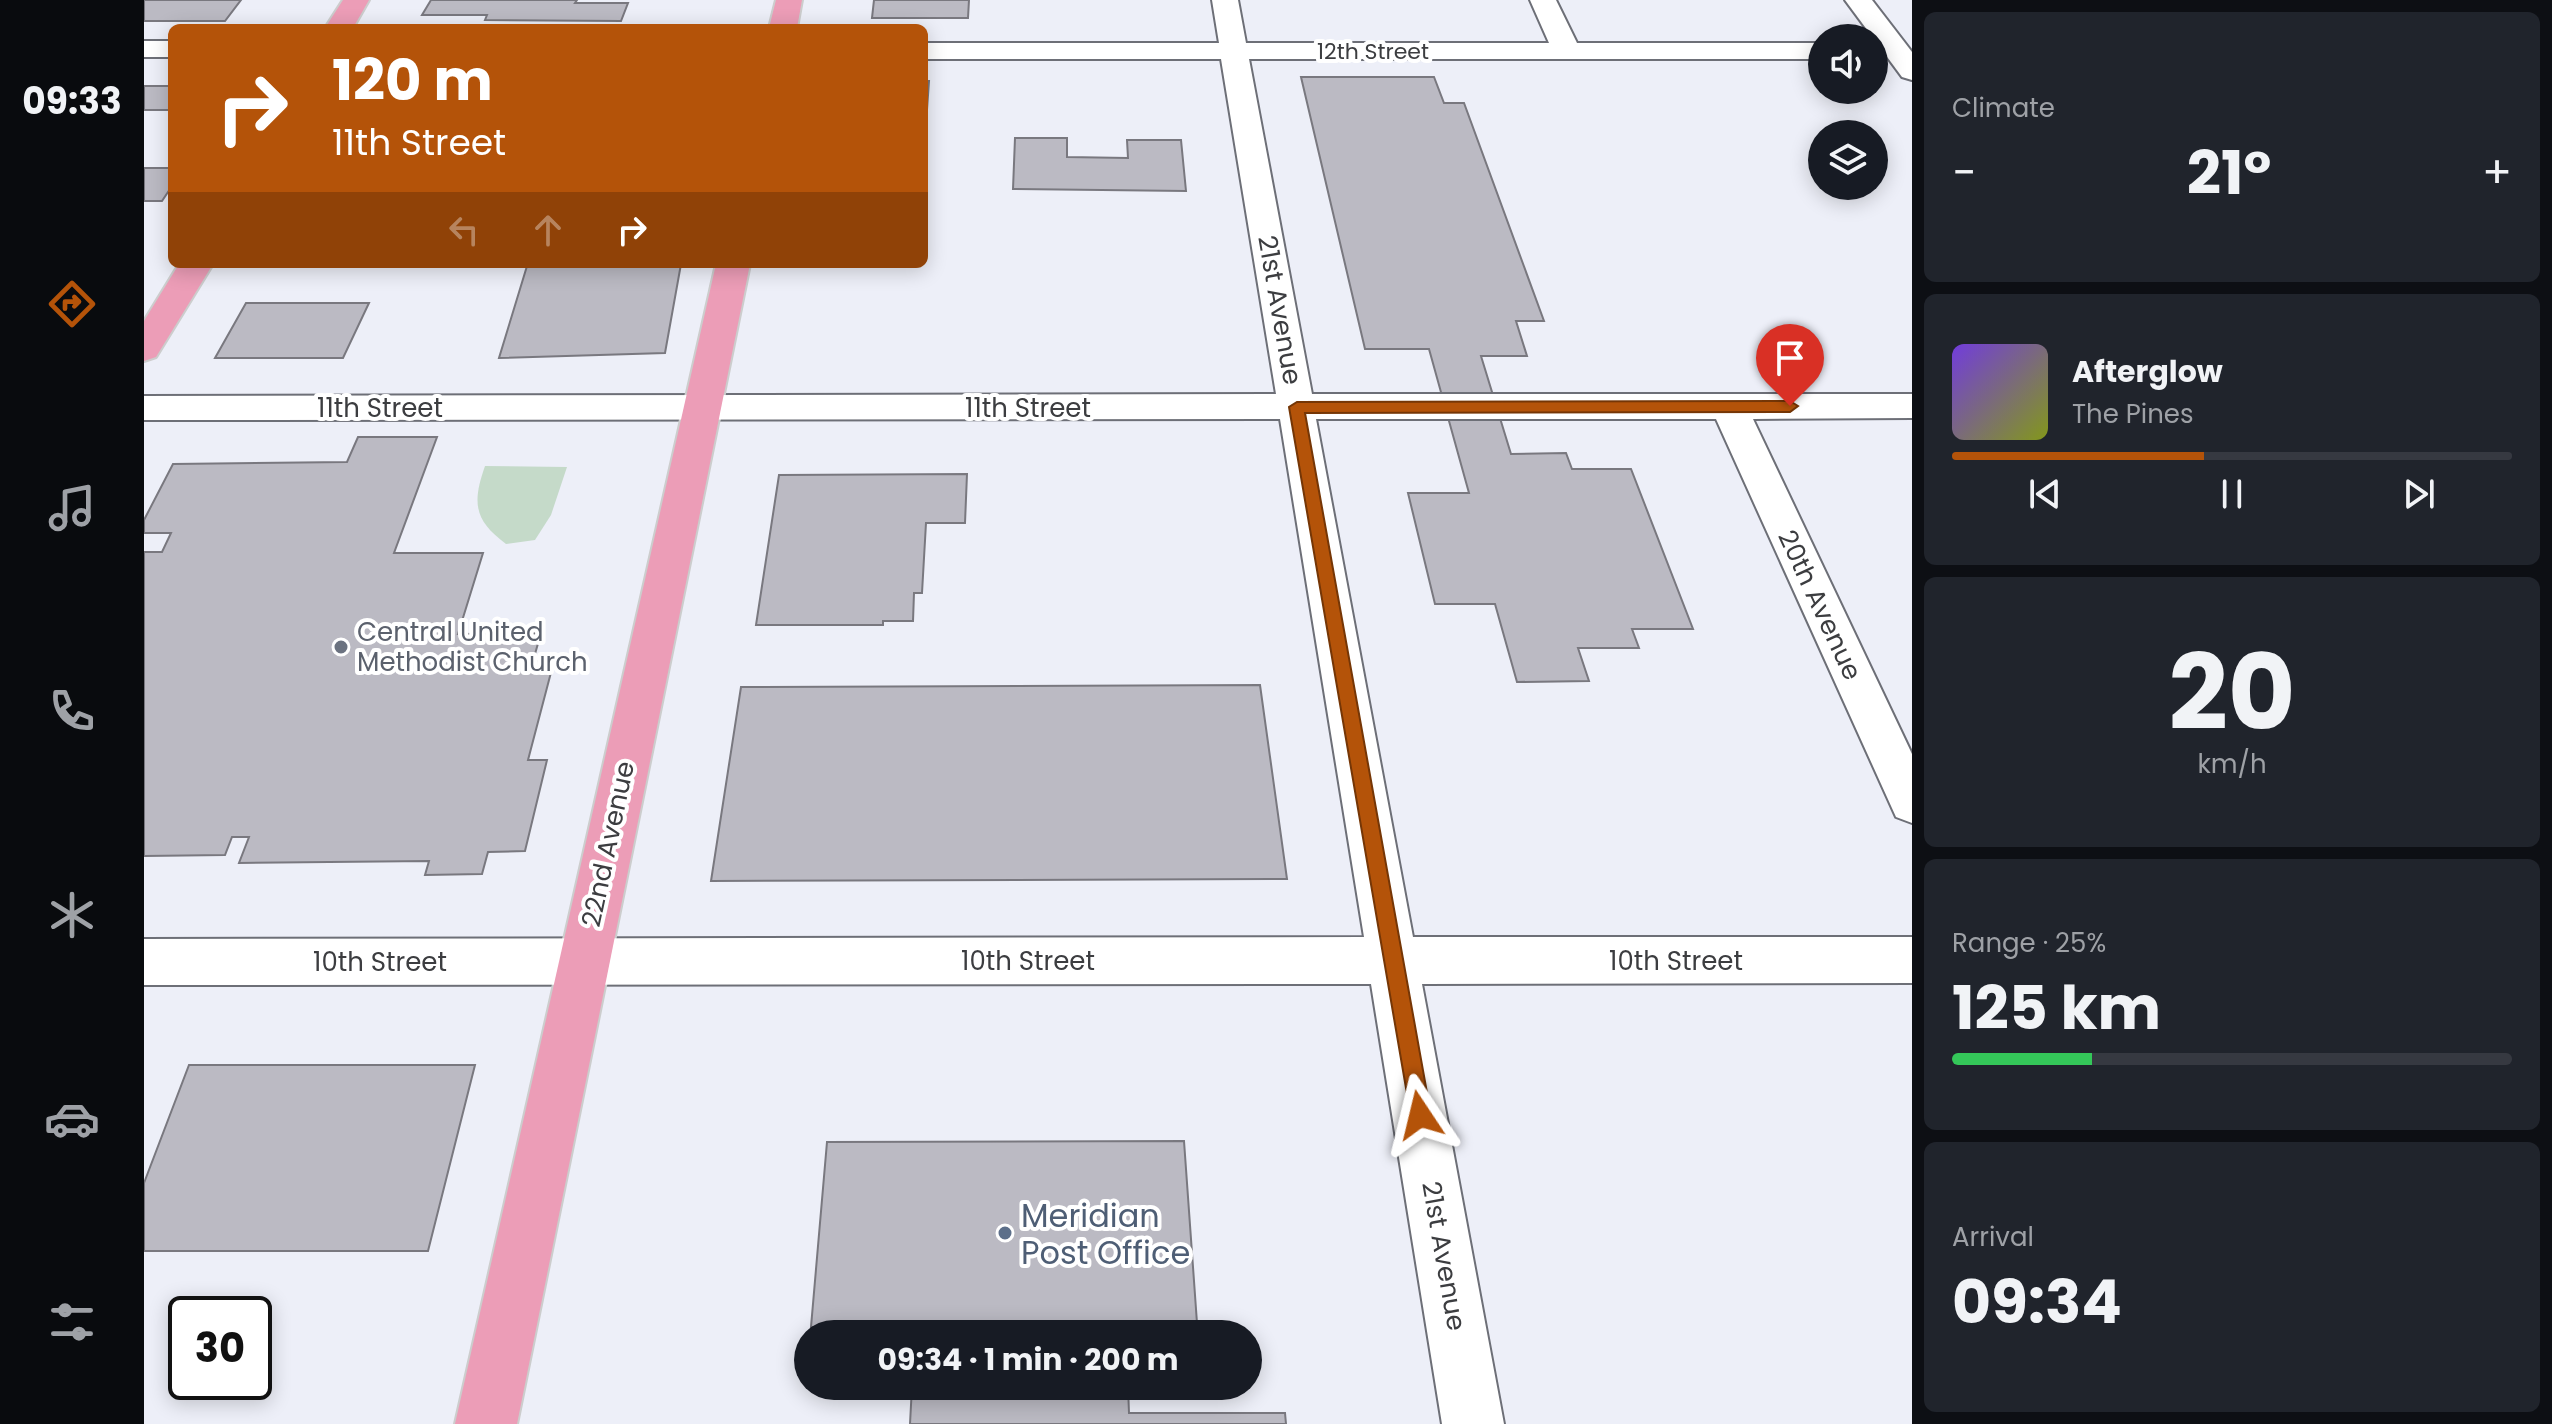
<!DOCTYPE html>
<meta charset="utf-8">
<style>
body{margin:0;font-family:Poppins,sans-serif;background:#20242c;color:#f1f3f6;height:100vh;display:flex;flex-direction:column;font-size:30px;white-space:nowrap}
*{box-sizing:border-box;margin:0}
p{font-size:26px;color:#9ea1a6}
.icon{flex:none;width:44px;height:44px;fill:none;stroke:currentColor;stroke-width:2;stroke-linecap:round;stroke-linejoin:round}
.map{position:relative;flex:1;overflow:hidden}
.sheet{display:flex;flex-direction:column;gap:12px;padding:12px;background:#0d0f14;width:640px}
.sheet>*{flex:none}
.banner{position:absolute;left:24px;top:24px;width:760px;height:244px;border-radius:12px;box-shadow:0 4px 20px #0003;background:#b45309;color:#fff;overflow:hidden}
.buttons{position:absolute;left:1664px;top:24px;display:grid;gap:16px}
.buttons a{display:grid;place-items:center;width:80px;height:80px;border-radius:50%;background:#171b24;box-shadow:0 4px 20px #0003;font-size:40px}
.speed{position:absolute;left:24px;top:1296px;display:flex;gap:16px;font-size:40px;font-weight:700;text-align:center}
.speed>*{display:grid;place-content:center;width:104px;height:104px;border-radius:50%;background:#171b24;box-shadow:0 4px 20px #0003;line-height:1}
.speed .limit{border:4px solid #111;border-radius:12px;background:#fff;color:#111}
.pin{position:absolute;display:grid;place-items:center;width:68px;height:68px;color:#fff;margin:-82px -34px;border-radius:50% 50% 50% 0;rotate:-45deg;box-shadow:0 0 8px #0007}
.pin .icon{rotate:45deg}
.me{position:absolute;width:88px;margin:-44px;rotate:350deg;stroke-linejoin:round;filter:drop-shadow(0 0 6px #0008)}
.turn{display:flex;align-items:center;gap:28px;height:168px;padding:0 32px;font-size:36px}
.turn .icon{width:104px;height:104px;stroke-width:2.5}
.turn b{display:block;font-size:56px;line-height:68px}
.lanes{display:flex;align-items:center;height:76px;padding:0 32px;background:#0003;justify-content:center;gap:40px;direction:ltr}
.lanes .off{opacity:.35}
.big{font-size:60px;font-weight:700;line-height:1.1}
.sheet .widget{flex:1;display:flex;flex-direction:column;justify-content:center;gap:12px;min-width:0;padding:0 28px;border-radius:12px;background:#20242c}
.sheet .dial{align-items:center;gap:0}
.dial b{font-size:104px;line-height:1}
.song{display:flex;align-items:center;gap:24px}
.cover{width:96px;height:96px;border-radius:12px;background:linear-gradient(135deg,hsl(260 70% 55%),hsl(70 70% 35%))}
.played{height:8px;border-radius:4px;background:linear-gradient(90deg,#b45309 45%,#363941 45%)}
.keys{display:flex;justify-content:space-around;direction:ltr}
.heat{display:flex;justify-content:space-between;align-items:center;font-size:44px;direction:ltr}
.charge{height:12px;border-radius:6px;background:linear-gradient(90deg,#34c759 25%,#363941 0)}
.trip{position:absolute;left:650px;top:1320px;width:468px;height:80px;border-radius:40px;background:#171b24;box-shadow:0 4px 20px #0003;font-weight:700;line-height:80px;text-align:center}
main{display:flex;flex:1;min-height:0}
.dock{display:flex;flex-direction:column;width:144px;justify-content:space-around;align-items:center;background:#090b0e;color:#9ea1a6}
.dock .icon{width:56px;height:56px}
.dock .selected{color:#b45309}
.dock b{font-size:36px;color:#f1f3f6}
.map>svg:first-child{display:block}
</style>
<main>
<nav class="dock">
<b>09:33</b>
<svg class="icon selected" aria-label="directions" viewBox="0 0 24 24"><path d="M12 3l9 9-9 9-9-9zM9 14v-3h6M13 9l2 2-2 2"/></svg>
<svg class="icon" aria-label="music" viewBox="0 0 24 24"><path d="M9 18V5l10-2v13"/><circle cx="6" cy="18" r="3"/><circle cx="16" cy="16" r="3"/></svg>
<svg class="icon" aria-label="phone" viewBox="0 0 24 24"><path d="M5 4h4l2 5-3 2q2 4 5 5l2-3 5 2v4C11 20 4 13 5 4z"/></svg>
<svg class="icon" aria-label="climate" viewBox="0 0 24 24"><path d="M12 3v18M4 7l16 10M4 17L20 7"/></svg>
<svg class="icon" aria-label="car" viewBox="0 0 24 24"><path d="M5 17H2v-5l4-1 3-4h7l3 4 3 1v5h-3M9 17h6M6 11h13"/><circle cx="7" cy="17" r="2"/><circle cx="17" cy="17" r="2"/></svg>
<svg class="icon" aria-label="filters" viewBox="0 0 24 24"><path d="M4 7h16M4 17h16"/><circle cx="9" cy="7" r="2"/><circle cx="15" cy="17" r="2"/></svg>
</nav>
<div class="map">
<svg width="1768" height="1424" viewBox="0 0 1768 1424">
<rect width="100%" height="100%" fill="#edeff8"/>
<!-- green -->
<path fill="#c5dac9" d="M341 466 423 467 407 515 391 540 362 544C330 520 328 503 341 466Z"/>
<!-- building -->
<g fill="#bbbac3" stroke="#79787f" stroke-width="2">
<polygon points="0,0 97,0 81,21 0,21"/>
<polygon points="287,0 433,0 431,3 484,3 477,21 341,20 343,15 278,15"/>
<polygon points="730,0 825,0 824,18 728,18"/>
<polygon points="1157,77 1290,77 1300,103 1320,103 1400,321 1372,321 1383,356 1337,356 1367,454 1422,453 1428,469 1487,469 1549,629 1488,629 1495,648 1434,648 1445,681 1373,682 1351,604 1291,604 1264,493 1325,493 1285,349 1221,349"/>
<polygon points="780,81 785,81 781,138 780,138"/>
<rect x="0" y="86" width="28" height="24"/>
<polygon points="871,138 923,138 923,157 984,158 983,140 1037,140 1042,191 869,189"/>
<polygon points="0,168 28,168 28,186 18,201 0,201"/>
<polygon points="537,264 521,353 355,358 383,266"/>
<polygon points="102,303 225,303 199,358 71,358"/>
<polygon points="214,437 293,437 250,553 339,553 314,634 397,633 389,661 410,661 384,760 403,760 381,851 344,852 338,874 281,875 285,861 95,863 105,837 88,837 81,855 0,856 0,552 18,552 27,533 0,533 0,520 29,464 203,462"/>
<polygon points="823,474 821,523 782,523 778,593 770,593 769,621 739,621 739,625 612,625 635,475"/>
<polygon points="1116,685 1143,879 567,881 597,687"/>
<polygon points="45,1065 331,1065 284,1251 0,1251 0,1183"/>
<polygon points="1040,1141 1053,1323 982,1323 982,1334 770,1334 770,1327 667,1327 683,1142"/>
<polygon points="768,1386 984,1386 985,1413 1141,1413 1142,1424 766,1424"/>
</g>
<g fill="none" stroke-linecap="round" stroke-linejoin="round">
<!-- minor casing -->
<g stroke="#6d6f77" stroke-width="4">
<g id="minor">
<polygon points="1068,0 1094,0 1102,43 1405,43 1386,0 1412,0 1433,43 1678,43 1678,59 1105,59 1168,394 1768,394 1768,418 1609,419 1768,754 1768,823 1752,817 1572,419 1172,419 1269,937 1768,937 1768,983 1278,984 1360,1424 1298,1424 1227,984 0,985 0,939 1220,937 1136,419 0,420 0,396 1132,394 1077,59 780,59 780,43 1075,43"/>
<polygon points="1701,0 1728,0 1768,52 1768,80 1758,77"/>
<rect x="0" y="41" width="28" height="16"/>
</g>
</g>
<!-- major casing -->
<g stroke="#cccdcd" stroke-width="4">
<g id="major">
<polygon points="199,0 225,0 209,28 181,28"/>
<polygon points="632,0 658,0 653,28 625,28"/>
<polygon points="35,264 69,264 12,357 0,361 0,321"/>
<polygon points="572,264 606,264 373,1424 311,1424"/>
</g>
</g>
<!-- minor -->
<use href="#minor" fill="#fff" fill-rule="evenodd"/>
<!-- major -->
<use href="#major" fill="#ec9db7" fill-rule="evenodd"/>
</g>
<!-- route -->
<polygon fill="#b45309" stroke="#753606" stroke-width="2" points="1646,401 1654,406 1646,412 1161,413 1287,1115 1283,1123 1276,1127 1268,1123 1145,407 1153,402"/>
<!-- markers -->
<circle fill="#6b7280" stroke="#fff" stroke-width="3" cx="197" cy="647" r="8"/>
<circle fill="#5c6f8a" stroke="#fff" stroke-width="3" cx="861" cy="1233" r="8"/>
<g text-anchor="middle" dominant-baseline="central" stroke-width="8" stroke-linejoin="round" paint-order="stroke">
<!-- far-street labels -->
<g font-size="22" fill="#3c3d40" stroke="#fff">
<text x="1229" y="51">12th Street</text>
</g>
<!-- street labels -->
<g font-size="26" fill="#3c3d40" stroke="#fff">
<text transform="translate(1136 310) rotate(80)">21st Avenue</text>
<text x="236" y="408">11th Street</text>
<text x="884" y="408">11th Street</text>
<text transform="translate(1676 605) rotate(65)">20th Avenue</text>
<text transform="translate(464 844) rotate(-78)">22nd Avenue</text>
<text x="884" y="961">10th Street</text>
<text x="1532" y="961">10th Street</text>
<text x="236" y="962">10th Street</text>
<text transform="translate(1300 1256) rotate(80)">21st Avenue</text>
</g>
<!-- worship labels -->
<g font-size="26" fill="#5b616d" stroke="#fff" text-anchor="start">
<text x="213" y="632">Central United<tspan x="213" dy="30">Methodist Church</tspan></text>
</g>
<!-- near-service labels -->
<g font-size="32" fill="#4e5e75" stroke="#fff" text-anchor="start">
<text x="877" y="1215">Meridian<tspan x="877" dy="37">Post Office</tspan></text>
</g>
</g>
</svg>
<div class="buttons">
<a><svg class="icon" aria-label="sound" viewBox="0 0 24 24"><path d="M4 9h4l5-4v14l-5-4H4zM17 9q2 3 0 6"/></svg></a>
<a><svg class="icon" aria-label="layers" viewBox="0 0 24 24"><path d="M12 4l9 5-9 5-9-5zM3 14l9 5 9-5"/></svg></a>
</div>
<div class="speed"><div class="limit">30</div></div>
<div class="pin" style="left:1646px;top:406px;background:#d93025"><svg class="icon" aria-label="arrive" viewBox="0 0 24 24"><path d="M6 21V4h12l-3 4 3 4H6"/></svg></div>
<svg class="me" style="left:1276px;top:1115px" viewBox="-20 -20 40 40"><path d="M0-17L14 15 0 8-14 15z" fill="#b45309" stroke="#fff" stroke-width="4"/></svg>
<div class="trip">09:34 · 1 min · 200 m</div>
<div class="banner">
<div class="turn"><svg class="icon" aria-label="right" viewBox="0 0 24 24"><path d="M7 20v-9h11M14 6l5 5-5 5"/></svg><div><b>120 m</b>11th Street</div></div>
<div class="lanes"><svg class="icon off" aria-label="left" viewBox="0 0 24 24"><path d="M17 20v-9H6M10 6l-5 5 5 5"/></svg><svg class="icon off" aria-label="ahead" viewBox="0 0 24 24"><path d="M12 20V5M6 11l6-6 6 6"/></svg><svg class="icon" aria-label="right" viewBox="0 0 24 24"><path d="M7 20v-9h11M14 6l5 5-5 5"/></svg></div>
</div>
</div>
<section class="sheet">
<div class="widget"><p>Climate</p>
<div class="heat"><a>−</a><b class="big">21°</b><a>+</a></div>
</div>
<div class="widget">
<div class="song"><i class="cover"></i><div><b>Afterglow</b><p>The Pines</p></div></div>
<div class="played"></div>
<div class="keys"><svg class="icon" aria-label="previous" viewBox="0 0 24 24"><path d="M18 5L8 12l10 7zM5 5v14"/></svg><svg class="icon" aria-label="pause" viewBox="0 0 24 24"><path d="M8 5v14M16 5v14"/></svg><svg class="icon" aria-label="next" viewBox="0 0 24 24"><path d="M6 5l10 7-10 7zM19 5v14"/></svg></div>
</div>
<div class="widget dial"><b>20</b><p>km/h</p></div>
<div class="widget"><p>Range · 25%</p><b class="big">125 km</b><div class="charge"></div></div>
<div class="widget"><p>Arrival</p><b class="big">09:34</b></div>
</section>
</main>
